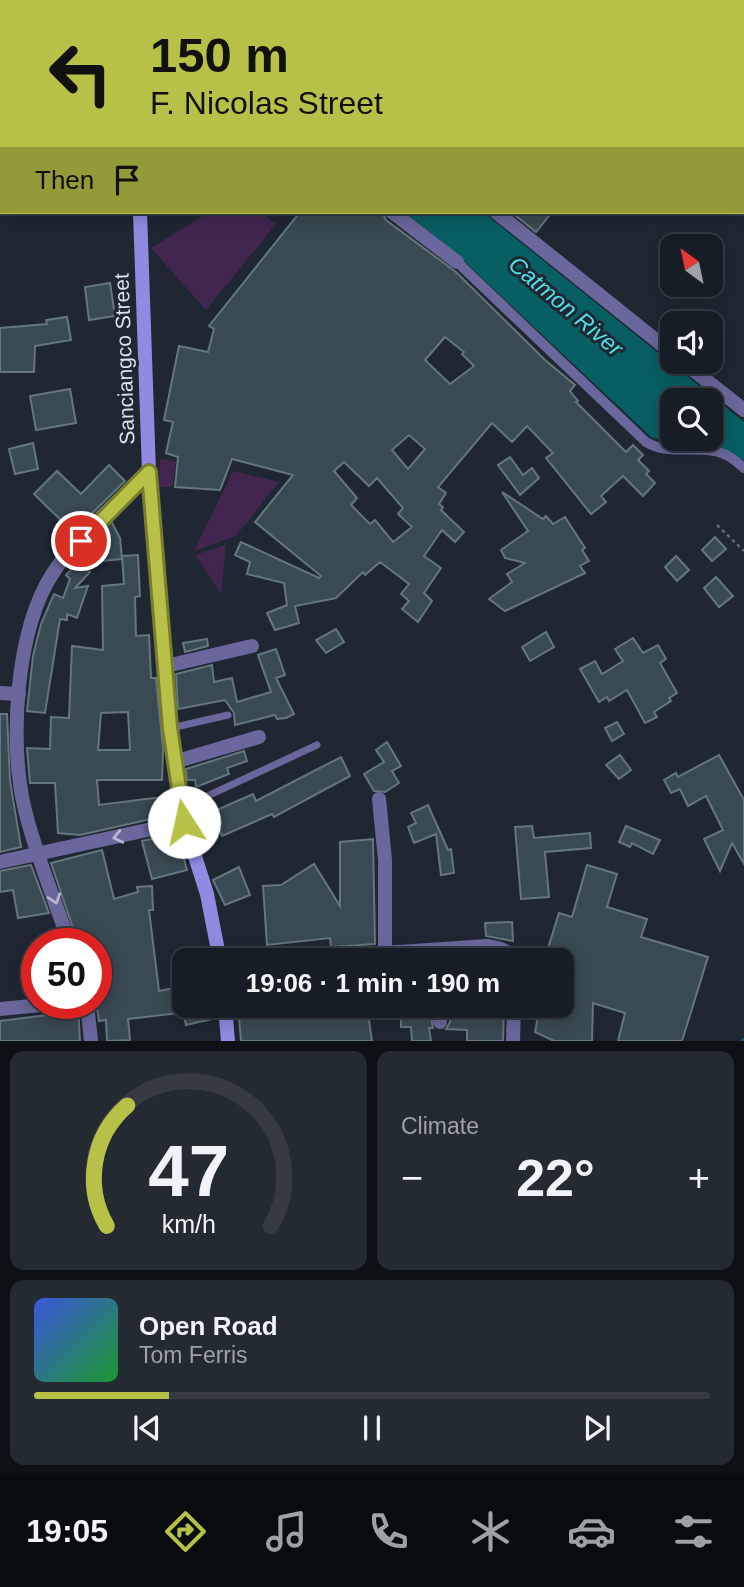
<!DOCTYPE html>
<meta charset="utf-8">
<style>
body{margin:0;font-family:Arial,sans-serif;background:#242a32;color:#f1f3f6;height:100vh;display:flex;flex-direction:column;font-size:26px;white-space:nowrap}
*{box-sizing:border-box;margin:0}
p{font-size:23px;color:#9ea2a7}
.icon{flex:none;width:38px;height:38px;fill:none;stroke:currentColor;stroke-width:2;stroke-linecap:round;stroke-linejoin:round}
.map{position:relative;height:1041px;overflow:hidden}
.details{display:flex;flex-direction:column;gap:10px;padding:10px;background:#0d1015;flex:1}
.details>*{flex:none}
.hud{position:absolute;left:0px;top:0px;width:746px;height:214px;box-shadow:0 4px 18px #0003,0 0 0 2px #363b43;background:#b8c147;color:#111;overflow:hidden}
.needle{width:46px;rotate:327deg}
.controls{position:absolute;left:660px;top:234px;display:grid;gap:14px}
.controls a{display:grid;place-items:center;width:63px;height:63px;border-radius:14px;background:#171d26;box-shadow:0 4px 18px #0003,0 0 0 2px #363b43;font-size:35px}
.speed{position:absolute;left:21px;top:928px;display:flex;gap:14px;font-size:35px;font-weight:700;text-align:center}
.speed>*{display:grid;place-content:center;width:91px;height:91px;border-radius:50%;background:#171d26;box-shadow:0 4px 18px #0003,0 0 0 2px #363b43;line-height:1}
.speed .limit{border:10px solid #d22;background:#fff;color:#111}
.pin{position:absolute;display:grid;place-items:center;width:60px;height:60px;color:#fff;margin:-30px;border:4px solid #fff;border-radius:50%;box-shadow:0 2px 7px #0007}
.me{position:absolute;width:77px;margin:-38px;rotate:350deg;stroke-linejoin:round;filter:drop-shadow(0 0 5px #0008)}
.turn{display:flex;align-items:center;gap:24px;height:147px;padding:0 35px;font-size:32px}
.turn .icon{width:91px;height:91px;stroke-width:2.5}
.turn b{display:block;font-size:49px;line-height:60px}
.then{display:flex;align-items:center;height:66px;padding:0 35px;background:#0003;gap:14px;font-size:26px}
.big{font-size:52px;font-weight:600;line-height:1.1}
.details .card{flex:1;display:flex;flex-direction:column;justify-content:center;gap:10px;min-width:0;padding:0 24px;border-radius:14px;background:#242a32}
.details .dial{align-items:center;gap:0}
.dial svg{height:182px;overflow:visible;fill:none;stroke:#363b43;stroke-width:7;stroke-linecap:round;text-anchor:middle}
.dial text{fill:#f1f3f6;stroke:none}
.song{display:flex;align-items:center;gap:21px}
.cover{width:84px;height:84px;border-radius:10px;background:linear-gradient(135deg,hsl(230 70% 55%),hsl(130 70% 35%))}
.played{height:7px;border-radius:4px;background:linear-gradient(90deg,#b8c147 20%,#363b43 20%)}
.keys{display:flex;justify-content:space-around;direction:ltr}
.heat{display:flex;justify-content:space-between;align-items:center;font-size:38px;direction:ltr}
.details .tiles{flex:1;display:grid;gap:10px;grid-template-columns:1fr 1fr}
.card:last-child{grid-column:span 2}
.trip{position:absolute;left:172px;top:948px;width:402px;height:70px;border-radius:14px;background:#171d26;box-shadow:0 4px 18px #0003,0 0 0 2px #363b43;font-weight:600;line-height:70px;text-align:center}
.menu{display:flex;height:112px;justify-content:space-around;align-items:center;background:#090c0f;color:#9ea2a7}
.menu .icon{width:49px;height:49px}
.menu .current{color:#b8c147}
.menu b{font-size:32px;color:#f1f3f6}
.map>svg:first-child{display:block}
</style>
<div class="map">
<svg width="744" height="1041" viewBox="0 0 744 1041">
<rect width="100%" height="100%" fill="#1f2733"/>
<!-- green -->
<g fill="#422650">
<polygon points="209,212 260,212 276,224 206,310 151,248"/>
<polygon points="160,459 176,461 172,487 159,487"/>
<polygon points="233,471 279,482 236,536 194,551"/>
<polygon points="226,545 221,593 195,555"/>
</g>
<!-- water -->
<g fill="#085f63" fill-rule="evenodd">
<polygon points="19,0 220,0 223,2 16,2"/>
<path d="M404 212H483L744 422V460L701 441 652 438 450 248ZM672 401H710V439H672Z"/>
</g>
<g fill="none" stroke-linecap="round" stroke-linejoin="round">
<!-- stream -->
<polyline stroke="#085f63" stroke-width="4.5" points="743,1041 744,1040"/>
</g>
<!-- building -->
<g fill="#3a4a52" stroke="#64767e" stroke-width="2" fill-rule="evenodd">
<path d="M300 212H382L386 220 456 272 545 360 575 385 570 391 578 401 576 402 626 452 633 445 643 455 638 460 649 471 646 474 655 483 643 496 623 476 601 496 606 502 591 514 546 458 553 453 527 426 512 442 492 423 438 487 446 493 439 504 443 507 441 510 464 532 455 542 442 530 424 556 441 568 424 593 432 601 418 622 402 609 409 601 401 594 409 584 380 562 365 575 363 572 336 598 295 606 299 623 275 630 267 613 287 605 284 583 247 574 250 562 235 555 241 542 319 578 321 576 255 522 293 475 232 459 220 490 175 487 178 457 166 453 173 422 164 420 179 346 208 352 214 329 209 326ZM445 337 464 352 462 354 474 366 450 384 425 360ZM409 435 425 449 408 469 392 450ZM344 462 369 486 377 478 403 508 398 514 412 527 393 542 375 520 370 524 351 505 357 498 334 471Z"/>
<polygon points="511,212 552,212 536,232"/>
<polygon points="110,283 115,316 89,320 85,287"/>
<polygon points="67,317 71,340 35,346 34,372 0,372 0,328 47,324 46,320"/>
<polygon points="70,389 76,423 36,430 30,396"/>
<polygon points="33,443 38,469 15,474 9,449"/>
<polygon points="510,457 523,475 532,468 539,478 520,495 498,465"/>
<polygon points="109,465 125,481 73,532 34,494 57,471 81,494"/>
<polygon points="502,492 543,519 546,516 553,524 565,517 585,548 582,550 589,561 580,566 585,573 505,611 489,599 512,582 507,574 525,563 505,558 501,550 528,531"/>
<polygon points="111,521 120,538 122,559 101,561 101,549 97,560 95,537"/>
<polygon points="715,537 726,549 712,561 702,550"/>
<path d="M138 555 140 596 135 597 136 636 149 635 151 678H156L163 750 162 780H97L99 805 162 797 167 799 169 815 80 835 58 833 55 783H30L27 748 50 749 51 717 69 718 72 646 103 650 102 586 124 584 122 556ZM128 712 130 750H98L101 713Z"/>
<polygon points="676,556 689,570 677,581 665,567"/>
<polygon points="79,562 90,572 75,588 88,586 77,618 67,614 67,620 60,619 45,713 27,711 33,656 41,624 54,594 63,598 70,579 66,575"/>
<polygon points="716,577 733,596 719,607 704,588"/>
<polygon points="336,629 344,642 326,653 316,640"/>
<polygon points="546,632 554,647 530,661 522,647"/>
<polygon points="633,638 643,653 658,645 666,659 660,663 677,693 669,698 671,701 654,712 657,717 645,723 627,690 609,701 607,697 599,702 580,669 595,661 602,674 623,661 615,649"/>
<polygon points="207,639 208,646 185,652 183,643"/>
<polygon points="276,649 285,675 276,678 294,714 286,718 277,719 275,715 235,725 234,713 225,700 178,709 176,674 212,665 214,682 232,678 237,702 271,692 258,655"/>
<polygon points="0,714 7,714 10,781 21,847 0,852"/>
<polygon points="617,722 624,734 612,741 605,728"/>
<polygon points="387,742 401,766 392,771 399,783 385,792 374,791 364,774 384,762 376,750"/>
<polygon points="244,751 247,761 227,768 229,774 196,787 195,780 187,780 186,769"/>
<polygon points="620,755 631,770 619,779 606,765"/>
<polygon points="719,755 744,800 744,864 732,843 720,871 704,839 723,830 706,796 688,806 680,789 671,793 664,780 676,773 678,777"/>
<polygon points="341,757 350,776 274,817 272,814 222,836 212,812 253,794 256,801"/>
<polygon points="428,805 448,850 451,849 454,873 441,875 436,834 414,843 408,827 416,823 411,813"/>
<polygon points="532,826 534,838 590,833 591,848 545,852 549,897 521,899 515,827"/>
<polygon points="626,826 660,840 653,854 632,843 630,847 619,842"/>
<polygon points="177,833 187,870 152,879 142,841"/>
<polygon points="373,839 375,944 331,947 330,938 267,945 263,886 281,885 314,864 340,906 340,842"/>
<polygon points="102,850 114,899 138,892 137,887 152,886 153,910 149,910 159,991 175,988 180,1013 128,1019 130,1040 107,1041 106,1020 99,1021 96,1001 96,943 78,943 51,863"/>
<polygon points="31,865 49,913 18,918 13,890 0,892 0,871"/>
<polygon points="587,865 617,874 607,907 647,919 641,937 708,957 682,1041 618,1041 625,1013 593,1003 592,1041 554,1041 535,1032 540,1006 562,1006 562,980 566,966 562,965 562,961 544,961 559,913 572,917"/>
<polygon points="239,867 250,895 225,905 213,880"/>
<polygon points="512,922 513,941 486,936 485,923"/>
<polygon points="78,1006 80,1041 0,1041 0,1021 63,1013"/>
<polygon points="201,1006 209,1006 212,1019 186,1025 183,1011"/>
<polygon points="238,1006 367,1006 372,1041 241,1041"/>
<polygon points="429,1006 433,1028 429,1028 431,1041 412,1041 411,1027 401,1027 401,1007"/>
<polygon points="449,1006 486,1011 486,1006 504,1006 503,1041 467,1041 467,1030 446,1029 450,1022"/>
</g>
<g fill="none" stroke-linecap="round" stroke-linejoin="round">
<!-- path -->
<polyline stroke="#616973" stroke-width="2.5" stroke-dasharray="3.5 3.5" stroke-linecap="butt" points="717,525 744,551"/>
<!-- service -->
<g stroke="#6a679c" stroke-width="7">
<polyline points="446,0 448,2"/>
<polyline points="469,0 471,2"/>
<polyline points="660,0 661,2"/>
<polyline points="171,728 228,715"/>
<polyline points="182,808 317,745"/>
</g>
<!-- pedestrian -->
<path stroke="#6a679c" stroke-width="10" d="M457 262 646 442C670 457 701 443 726 455 733 458 739 464 744 468"/>
<!-- minor -->
<g stroke="#6a679c" stroke-width="14">
<polyline points="237,0 239,2"/>
<polyline points="392,212 457,262"/>
<polyline points="496,212 672,353"/>
<polyline points="683,362 744,410"/>
<polyline points="166,666 252,646"/>
<polyline points="0,693 19,694"/>
<polyline points="174,762 259,737"/>
<polyline points="379,799 385,860 385,954"/>
<polyline points="0,862 184,822"/>
<path d="M69 943C55 899 34 851 24 806 9 741 16 629 53 573 77 535 117 503 149 472"/>
<path d="M266 961 487 946C498 948 509 949 513 961"/>
<polyline points="87,1003 91,1041"/>
<polyline points="439,1006 440,1022"/>
<polyline points="0,1009 62,1003"/>
<polyline points="513,1041 514,1006"/>
</g>
<!-- secondary -->
<g stroke="#908be0" stroke-width="14">
<polyline points="132,0 132,2"/>
<polyline points="140,212 149,472 170,728 184,822 207,894 220,961"/>
<polyline points="225,1006 228,1041"/>
</g>
</g>
<!-- one-way arrows -->
<defs><path id="oneway-chevron" d="M-2-3.5L2.5 0L-2 3.5" fill="none" stroke-width="1.6" stroke-linecap="round" stroke-linejoin="round" transform="scale(1.75)"/></defs>
<g stroke="#b5b8cf">
<use href="#oneway-chevron" transform="translate(118 837) rotate(167)"/>
<use href="#oneway-chevron" transform="translate(55 899) rotate(72)"/>
</g>
<g fill="none" stroke-linecap="round" stroke-linejoin="round">
<!-- route casing -->
<g stroke="#787d2e" stroke-width="18">
<polyline id="route" points="81,541 149,472 170,728 184,822"/>
</g>
<!-- route -->
<use href="#route" stroke="#b8c147" stroke-width="12"/>
</g>
<g text-anchor="middle" dominant-baseline="central" stroke-width="6" stroke-linejoin="round" paint-order="stroke">
<!-- street labels -->
<g font-size="21" fill="#dde3eb" stroke="#1f2733">
<text transform="translate(124 359) rotate(-92)">Sanciangco Street</text>
</g>
<!-- water labels -->
<g font-size="23" font-style="italic" fill="#4fe0e7" stroke="#1f2733">
<text transform="translate(566 306) rotate(40)">Catmon River</text>
</g>
</g>
</svg>
<div class="controls">
<a><svg class="needle" viewBox="-14 -14 28 28"><path d="M0-13l5 13h-10z" fill="#e53935"/><path d="M0 13l5-13h-10z" fill="#9ea2a7"/></svg></a>
<a><svg class="icon" aria-label="sound" viewBox="0 0 24 24"><path d="M4 9h4l5-4v14l-5-4H4zM17 9q2 3 0 6"/></svg></a>
<a><svg class="icon" aria-label="search" viewBox="0 0 24 24"><circle cx="10" cy="10" r="6"/><path d="M15 15l6 6"/></svg></a>
</div>
<div class="speed"><div class="limit">50</div></div>
<div class="pin" style="left:81px;top:541px;background:#d93025"><svg class="icon" aria-label="arrive" viewBox="0 0 24 24"><path d="M6 21V4h12l-3 4 3 4H6"/></svg></div>
<svg class="me" style="left:184px;top:822px" viewBox="-20 -20 40 40"><circle r="19" fill="#fff"/><path d="M0-13L10 11 0 6-10 11z" fill="#b8c147"/></svg>
<div class="trip">19:06 · 1 min · 190 m</div>
<div class="hud">
<div class="turn"><svg class="icon" aria-label="left" viewBox="0 0 24 24"><path d="M17 20v-9H6M10 6l-5 5 5 5"/></svg><div><b>150 m</b>F. Nicolas Street</div></div>
<div class="then">Then<svg class="icon" aria-label="arrive" viewBox="0 0 24 24"><path d="M6 21V4h12l-3 4 3 4H6"/></svg></div>
</div>
</div>
<section class="details">
<div class="tiles">
<div class="card dial"><svg viewBox="0 0 100 80">
<path d="M14 69A42 42 0 1 1 86 69"/>
<path d="M14 69A42 42 0 0 1 23 16" stroke="#b8c147"/>
<text x="50" y="56" font-size="32" font-weight="700">47</text>
<text x="50" y="72" font-size="11">km/h</text>
</svg></div>
<div class="card"><p>Climate</p>
<div class="heat"><a>−</a><b class="big">22°</b><a>+</a></div>
</div>
<div class="card">
<div class="song"><i class="cover"></i><div><b>Open Road</b><p>Tom Ferris</p></div></div>
<div class="played"></div>
<div class="keys"><svg class="icon" aria-label="previous" viewBox="0 0 24 24"><path d="M18 5L8 12l10 7zM5 5v14"/></svg><svg class="icon" aria-label="pause" viewBox="0 0 24 24"><path d="M8 5v14M16 5v14"/></svg><svg class="icon" aria-label="next" viewBox="0 0 24 24"><path d="M6 5l10 7-10 7zM19 5v14"/></svg></div>
</div>
</div>
</section>
<nav class="menu">
<b>19:05</b>
<svg class="icon current" aria-label="directions" viewBox="0 0 24 24"><path d="M12 3l9 9-9 9-9-9zM9 14v-3h6M13 9l2 2-2 2"/></svg>
<svg class="icon" aria-label="music" viewBox="0 0 24 24"><path d="M9 18V5l10-2v13"/><circle cx="6" cy="18" r="3"/><circle cx="16" cy="16" r="3"/></svg>
<svg class="icon" aria-label="phone" viewBox="0 0 24 24"><path d="M5 4h4l2 5-3 2q2 4 5 5l2-3 5 2v4C11 20 4 13 5 4z"/></svg>
<svg class="icon" aria-label="climate" viewBox="0 0 24 24"><path d="M12 3v18M4 7l16 10M4 17L20 7"/></svg>
<svg class="icon" aria-label="car" viewBox="0 0 24 24"><path d="M5 17H2v-5l4-1 3-4h7l3 4 3 1v5h-3M9 17h6M6 11h13"/><circle cx="7" cy="17" r="2"/><circle cx="17" cy="17" r="2"/></svg>
<svg class="icon" aria-label="filters" viewBox="0 0 24 24"><path d="M4 7h16M4 17h16"/><circle cx="9" cy="7" r="2"/><circle cx="15" cy="17" r="2"/></svg>
</nav>
